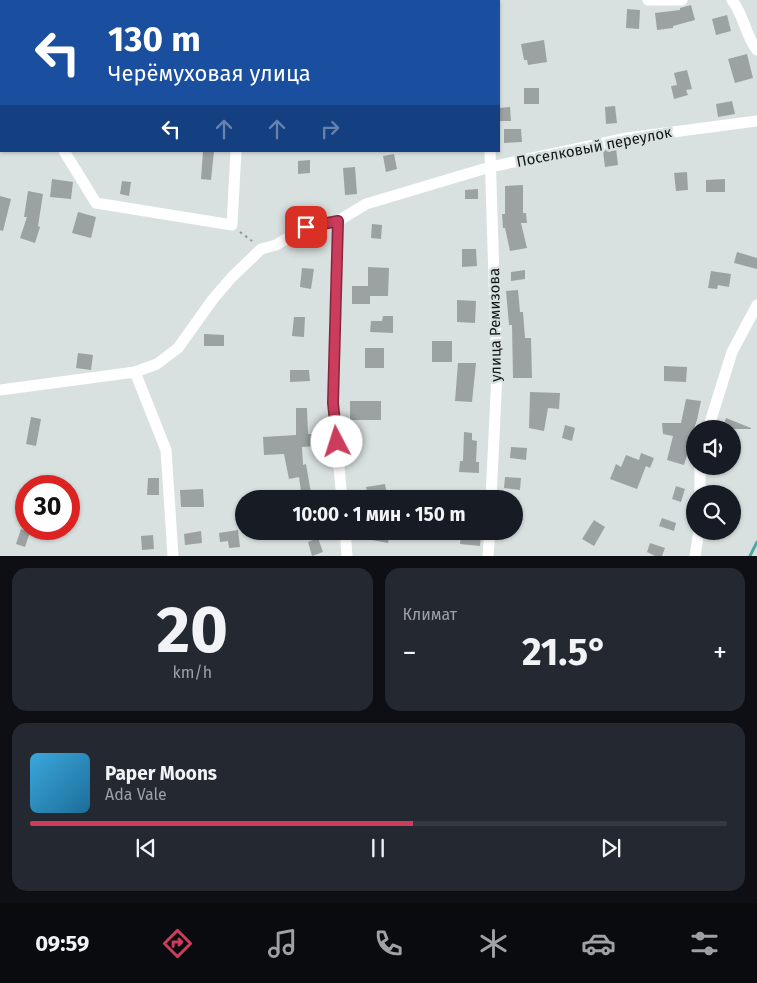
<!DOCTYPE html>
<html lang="ru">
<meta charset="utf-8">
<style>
body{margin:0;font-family:"Fira Sans",sans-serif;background:#242831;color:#f1f3f6;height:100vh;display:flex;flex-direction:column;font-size:19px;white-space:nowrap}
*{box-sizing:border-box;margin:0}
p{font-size:16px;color:#9ea1a6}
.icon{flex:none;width:28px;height:28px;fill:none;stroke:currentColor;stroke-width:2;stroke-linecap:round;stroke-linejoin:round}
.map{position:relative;height:556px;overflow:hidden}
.details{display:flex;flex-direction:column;gap:12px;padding:12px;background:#0d0f14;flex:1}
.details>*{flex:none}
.top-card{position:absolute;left:0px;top:0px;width:500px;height:152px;box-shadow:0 1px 4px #0004;background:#1a4fa0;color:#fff;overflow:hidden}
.buttons{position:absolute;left:686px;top:420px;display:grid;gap:10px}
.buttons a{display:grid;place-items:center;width:55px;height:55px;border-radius:50%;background:#171b24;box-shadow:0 1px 4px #0004;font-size:25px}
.speed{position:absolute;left:15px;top:475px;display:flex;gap:10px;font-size:25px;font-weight:700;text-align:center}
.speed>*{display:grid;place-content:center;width:65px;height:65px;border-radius:50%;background:#171b24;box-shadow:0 1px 4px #0004;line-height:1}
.speed .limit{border:8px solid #d22;background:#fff;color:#111}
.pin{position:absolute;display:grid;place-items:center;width:42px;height:42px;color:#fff;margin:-21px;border-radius:10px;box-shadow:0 2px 8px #0006}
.me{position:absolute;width:55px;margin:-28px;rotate:355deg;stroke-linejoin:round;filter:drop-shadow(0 0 4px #0008)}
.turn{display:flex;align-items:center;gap:18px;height:105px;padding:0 25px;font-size:22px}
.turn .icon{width:65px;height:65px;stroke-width:2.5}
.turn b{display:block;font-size:35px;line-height:42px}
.lanes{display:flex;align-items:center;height:48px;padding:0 25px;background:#0003;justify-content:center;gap:25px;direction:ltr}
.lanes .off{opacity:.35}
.big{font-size:38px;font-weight:700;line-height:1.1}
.details .widget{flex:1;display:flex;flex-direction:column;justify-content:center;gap:8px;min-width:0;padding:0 18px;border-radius:15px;background:#242831}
.details .dial{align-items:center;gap:0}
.dial b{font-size:65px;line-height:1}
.song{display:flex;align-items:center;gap:15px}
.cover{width:60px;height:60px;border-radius:8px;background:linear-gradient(135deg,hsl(200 70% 55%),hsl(200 70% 35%))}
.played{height:5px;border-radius:2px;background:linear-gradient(90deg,#cc3c5c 55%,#363941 55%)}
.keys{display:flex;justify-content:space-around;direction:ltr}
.heat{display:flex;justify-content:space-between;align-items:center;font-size:28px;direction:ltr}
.details .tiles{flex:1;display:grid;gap:12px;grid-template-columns:1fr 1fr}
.widget:last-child{grid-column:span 2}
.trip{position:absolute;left:235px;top:490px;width:288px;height:50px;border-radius:25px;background:#171b24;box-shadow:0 1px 4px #0004;font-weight:700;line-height:50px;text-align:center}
.tab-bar{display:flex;height:80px;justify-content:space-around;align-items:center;background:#090b0e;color:#9ea1a6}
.tab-bar .icon{width:35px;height:35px}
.tab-bar .selected{color:#cc3c5c}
.tab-bar b{font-size:22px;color:#f1f3f6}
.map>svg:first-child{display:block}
</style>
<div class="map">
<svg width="757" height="556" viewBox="0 0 757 556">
<rect width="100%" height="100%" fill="#d9e1e0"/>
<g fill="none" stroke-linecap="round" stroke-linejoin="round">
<!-- stream -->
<polyline stroke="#50a7a3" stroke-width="3" points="750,556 757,542"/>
</g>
<!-- building -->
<g fill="#9ba2a1">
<polygon points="691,5 695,20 673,26 673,28 657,30 655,13 680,10 680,8"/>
<polygon points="627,9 640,10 639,29 626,28"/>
<polygon points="727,15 731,31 716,35 712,19"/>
<polygon points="544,40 547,62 528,65 527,60 524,60 521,44"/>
<polygon points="747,54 753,78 735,83 728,59"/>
<polygon points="687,70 692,89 686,90 688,95 674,99 671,86 677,85 674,73"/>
<rect x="524" y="88" width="15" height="16"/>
<polygon points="732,101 735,114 718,117 716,104"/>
<polygon points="615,106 617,123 606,124 605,107"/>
<polygon points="510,107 511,121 499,121 499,108"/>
<polygon points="504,129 521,129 522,142 504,143"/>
<polygon points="616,148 618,165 605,167 603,151"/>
<polygon points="203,151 214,151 211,180 201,179"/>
<polygon points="394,154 397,169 386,172 383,156"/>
<polygon points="310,160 310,173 298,174 298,161"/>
<polygon points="355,167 357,194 345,195 343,168"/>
<polygon points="687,172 688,190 676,191 674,173"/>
<polygon points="52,179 73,182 71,199 50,197"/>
<polygon points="725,179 725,192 706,192 706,180"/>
<polygon points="122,181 131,182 129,196 120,194"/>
<polygon points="523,185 523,213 526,213 527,223 521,223 527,248 510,251 505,228 503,228 502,214 505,214 505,186"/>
<polygon points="478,189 478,199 465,199 465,190"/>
<polygon points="28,191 43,194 38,226 40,227 35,243 20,238 27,217 24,217"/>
<polygon points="0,196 11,199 3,231 0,230"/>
<polygon points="78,212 96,217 91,238 72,233"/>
<polygon points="372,224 382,225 381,239 371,238"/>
<polygon points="462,249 476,249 477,266 462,267"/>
<polygon points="737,252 757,258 757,269 734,263"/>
<polygon points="368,267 389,268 388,296 370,296 370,304 352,304 352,286 368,286"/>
<polygon points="302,268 314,269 311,289 300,287"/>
<polygon points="525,270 525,279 511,281 511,272"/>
<polygon points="711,271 731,274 729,287 718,285 717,289 708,288"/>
<polygon points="518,290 520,312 523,312 525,338 531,338 532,378 513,378 512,325 509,325 506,291"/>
<polygon points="457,300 476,301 475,323 457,322"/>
<polygon points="383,316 393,316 393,333 370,332 371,321 382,321"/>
<polygon points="294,317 305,317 304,337 292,336"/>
<polygon points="204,334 224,335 224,346 204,346"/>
<rect x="432" y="341" width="20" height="21"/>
<rect x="365" y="348" width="19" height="20"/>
<polygon points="78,353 93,355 91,370 76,368"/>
<polygon points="458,363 476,363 472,402 455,401"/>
<polygon points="664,366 687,367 686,382 664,381"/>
<polygon points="290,370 309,370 310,381 290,382"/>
<polygon points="530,392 560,393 559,409 548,408 544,431 529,428"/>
<polygon points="686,399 701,401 697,420 687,448 689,449 684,465 667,460 673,436 663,434 662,423 681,423"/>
<rect x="350" y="401" width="31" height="19"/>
<polygon points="296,408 307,408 308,434 312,434 313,446 302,447 303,465 306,464 312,499 302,499 299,477 289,479 284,454 264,455 263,437 296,435"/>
<polygon points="31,417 41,419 36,446 26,444"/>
<polygon points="726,418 751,428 751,429 722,429"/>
<polygon points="565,425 575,428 572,441 562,438"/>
<polygon points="464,432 472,433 472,440 477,441 476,462 479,462 479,473 459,472 460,461 463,461"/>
<polygon points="511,447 527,448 526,460 510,458"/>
<polygon points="641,453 654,458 650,468 646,466 637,489 610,479 616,464 621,467 626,455 639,460"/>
<polygon points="505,477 521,478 520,490 504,488"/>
<polygon points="148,478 159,478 159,495 147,495"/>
<polygon points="385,484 387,495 368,499 366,487"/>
<polygon points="676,486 685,489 681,502 672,499"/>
<polygon points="203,489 204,507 181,507 180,490"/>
<polygon points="662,518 676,523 674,531 659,526"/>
<polygon points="594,520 605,527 594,546 582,539"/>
<polygon points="21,529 30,532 25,547 16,544"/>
<polygon points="238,530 240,547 229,548 228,541 220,542 219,533"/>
<polygon points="201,531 202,543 185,545 184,534"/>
<polygon points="368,531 390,531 388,543 367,539"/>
<polygon points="461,534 481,535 480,546 460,544"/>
<polygon points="153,535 154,549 142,550 141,536"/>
<polygon points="318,538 323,552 312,556 308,542"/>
<polygon points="650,543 665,548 662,556 655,556 647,552"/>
</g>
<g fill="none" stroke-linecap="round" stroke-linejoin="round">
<!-- path -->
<polyline stroke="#8f9695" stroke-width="2" stroke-dasharray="2.5 4" stroke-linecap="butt" points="240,232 252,241"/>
<!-- minor -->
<g stroke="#fff" stroke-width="11">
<polyline points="486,0 486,1"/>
<polyline points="648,0 682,0"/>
<path d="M732 0C744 15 745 35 757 50"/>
<polyline points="53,1 53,0"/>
<polyline points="243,1 243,0"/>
<polyline points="0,137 1,137"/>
<polyline points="64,151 96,203 232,225 236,151"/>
<polyline points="490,151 497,373 491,499"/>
<polyline points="338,221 366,204 490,167 627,138 757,121"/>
<polyline points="135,372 166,450 173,556"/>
<polyline points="0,390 135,372 157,364 178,348 213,299 232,277 261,249 276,245 306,227 338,221 333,403 342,499"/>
<polyline points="708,429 732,352 757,305"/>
<polyline points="700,466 700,494"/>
<polyline points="345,531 347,556"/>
<polyline points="488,556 490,531"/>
<polyline points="695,556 699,531"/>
</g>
</g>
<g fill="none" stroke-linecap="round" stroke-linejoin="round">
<!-- route casing -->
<g stroke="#85273c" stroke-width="12">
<polyline id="route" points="306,227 338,221 333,403 337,442"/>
</g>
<!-- route -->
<use href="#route" stroke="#cc3c5c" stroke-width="9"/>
</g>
<g text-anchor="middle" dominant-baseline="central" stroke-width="5" stroke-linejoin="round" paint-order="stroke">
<!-- street labels -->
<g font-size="15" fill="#121515" stroke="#d9e1e0">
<text transform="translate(594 147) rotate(-11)">Поселковый переулок</text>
<text transform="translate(495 325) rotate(-91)">улица Ремизова</text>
</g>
</g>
</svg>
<div class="buttons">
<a><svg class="icon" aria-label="sound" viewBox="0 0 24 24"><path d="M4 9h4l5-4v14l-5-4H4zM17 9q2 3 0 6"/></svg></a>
<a><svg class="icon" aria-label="search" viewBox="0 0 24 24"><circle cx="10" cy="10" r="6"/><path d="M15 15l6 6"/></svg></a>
</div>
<div class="speed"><div class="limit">30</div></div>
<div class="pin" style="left:306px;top:227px;background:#d93025"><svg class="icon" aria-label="arrive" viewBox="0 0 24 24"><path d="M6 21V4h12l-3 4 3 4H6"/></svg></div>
<svg class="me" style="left:337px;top:442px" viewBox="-20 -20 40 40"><circle r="19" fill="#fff"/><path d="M0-13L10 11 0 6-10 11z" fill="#cc3c5c"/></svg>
<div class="trip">10:00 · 1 мин · 150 m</div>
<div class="top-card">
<div class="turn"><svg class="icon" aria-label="left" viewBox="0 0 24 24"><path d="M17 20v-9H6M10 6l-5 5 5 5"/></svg><div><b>130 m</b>Черёмуховая улица</div></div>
<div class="lanes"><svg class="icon" aria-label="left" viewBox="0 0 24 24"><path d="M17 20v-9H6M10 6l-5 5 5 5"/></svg><svg class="icon off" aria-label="ahead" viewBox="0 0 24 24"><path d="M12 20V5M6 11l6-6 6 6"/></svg><svg class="icon off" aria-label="ahead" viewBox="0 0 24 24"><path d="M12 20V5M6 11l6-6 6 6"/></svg><svg class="icon off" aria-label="right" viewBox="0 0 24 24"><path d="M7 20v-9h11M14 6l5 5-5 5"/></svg></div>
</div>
</div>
<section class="details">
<div class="tiles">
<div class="widget dial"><b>20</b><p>km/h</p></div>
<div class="widget"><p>Климат</p>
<div class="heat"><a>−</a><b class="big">21.5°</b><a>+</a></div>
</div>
<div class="widget">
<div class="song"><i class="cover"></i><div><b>Paper Moons</b><p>Ada Vale</p></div></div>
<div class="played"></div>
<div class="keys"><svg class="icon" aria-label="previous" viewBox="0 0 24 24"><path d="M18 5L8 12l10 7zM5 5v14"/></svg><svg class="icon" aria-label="pause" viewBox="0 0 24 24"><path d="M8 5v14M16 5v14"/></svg><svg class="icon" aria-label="next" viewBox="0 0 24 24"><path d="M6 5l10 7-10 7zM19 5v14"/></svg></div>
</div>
</div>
</section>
<nav class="tab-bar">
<b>09:59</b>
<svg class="icon selected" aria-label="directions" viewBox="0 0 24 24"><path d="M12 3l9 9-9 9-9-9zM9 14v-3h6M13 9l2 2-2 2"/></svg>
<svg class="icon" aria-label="music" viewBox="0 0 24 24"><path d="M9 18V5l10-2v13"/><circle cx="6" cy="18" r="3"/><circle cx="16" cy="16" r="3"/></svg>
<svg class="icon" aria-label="phone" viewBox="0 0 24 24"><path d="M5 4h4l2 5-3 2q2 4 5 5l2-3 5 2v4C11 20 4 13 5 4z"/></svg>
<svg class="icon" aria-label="climate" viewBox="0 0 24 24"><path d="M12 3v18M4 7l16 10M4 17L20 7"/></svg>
<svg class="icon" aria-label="car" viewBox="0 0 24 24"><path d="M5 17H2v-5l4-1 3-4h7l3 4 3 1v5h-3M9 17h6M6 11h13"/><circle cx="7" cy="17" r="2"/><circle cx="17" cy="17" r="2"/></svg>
<svg class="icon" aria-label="filters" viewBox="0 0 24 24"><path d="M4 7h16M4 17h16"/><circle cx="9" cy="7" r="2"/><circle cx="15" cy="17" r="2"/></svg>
</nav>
